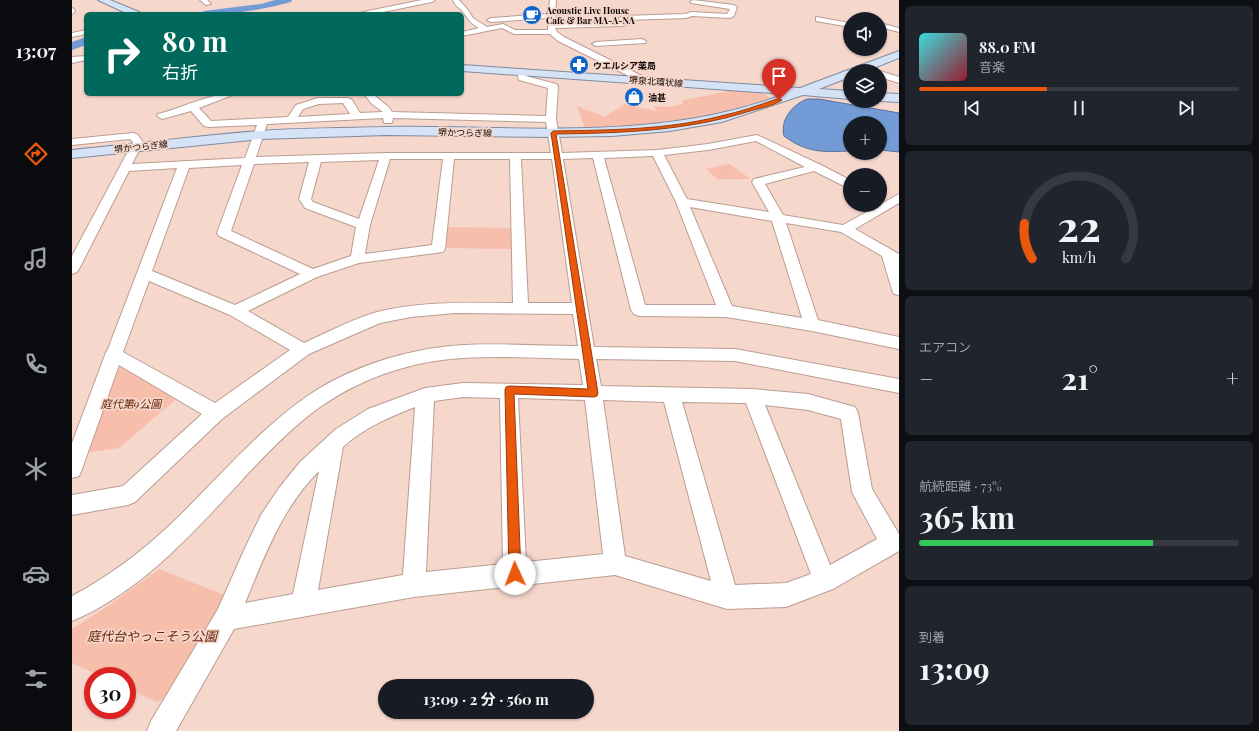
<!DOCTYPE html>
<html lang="ja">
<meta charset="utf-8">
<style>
body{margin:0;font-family:"Playfair Display","Noto Sans JP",serif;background:#20242c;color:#f1f3f6;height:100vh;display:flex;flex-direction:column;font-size:15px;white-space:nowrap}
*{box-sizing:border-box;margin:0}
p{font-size:13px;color:#9ea1a6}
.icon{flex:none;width:22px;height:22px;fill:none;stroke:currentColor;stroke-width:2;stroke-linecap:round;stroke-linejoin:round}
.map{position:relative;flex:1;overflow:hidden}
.details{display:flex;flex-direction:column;gap:6px;padding:6px;background:#0d0f14;width:360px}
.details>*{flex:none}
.banner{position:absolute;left:12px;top:12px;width:380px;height:84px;border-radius:6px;box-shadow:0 1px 3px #0004;background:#00695c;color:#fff;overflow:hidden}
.fabs{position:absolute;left:771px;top:12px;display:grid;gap:8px}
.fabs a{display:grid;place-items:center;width:44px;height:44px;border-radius:50%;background:#171b24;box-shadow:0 1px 3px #0004;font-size:20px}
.speed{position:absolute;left:12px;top:667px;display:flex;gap:8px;font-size:20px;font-weight:700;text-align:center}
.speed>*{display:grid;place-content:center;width:52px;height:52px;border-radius:50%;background:#171b24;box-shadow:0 1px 3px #0004;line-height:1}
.speed .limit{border:6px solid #d22;background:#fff;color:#111}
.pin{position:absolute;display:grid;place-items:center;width:34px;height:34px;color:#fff;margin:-41px -17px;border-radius:50% 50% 50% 0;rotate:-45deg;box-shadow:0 0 4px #0007}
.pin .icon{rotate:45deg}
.me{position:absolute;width:44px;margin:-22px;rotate:358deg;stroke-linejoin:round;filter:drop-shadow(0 0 3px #0008)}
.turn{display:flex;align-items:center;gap:14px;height:84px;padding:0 12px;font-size:18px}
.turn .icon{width:52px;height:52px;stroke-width:2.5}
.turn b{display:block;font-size:28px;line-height:34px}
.big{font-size:30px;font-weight:700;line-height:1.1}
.details .tile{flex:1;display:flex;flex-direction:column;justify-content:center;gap:6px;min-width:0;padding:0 14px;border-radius:6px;background:#20242c}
.details .dial{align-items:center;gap:0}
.dial svg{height:104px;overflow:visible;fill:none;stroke:#363941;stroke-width:7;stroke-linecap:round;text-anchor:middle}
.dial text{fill:#f1f3f6;stroke:none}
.song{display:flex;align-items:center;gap:12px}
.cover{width:48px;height:48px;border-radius:6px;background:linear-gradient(135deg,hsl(180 70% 55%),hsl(350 70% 35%))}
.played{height:4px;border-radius:2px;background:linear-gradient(90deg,#ea580c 40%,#363941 40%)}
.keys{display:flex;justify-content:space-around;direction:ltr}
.heat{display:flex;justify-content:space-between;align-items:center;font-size:22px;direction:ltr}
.charge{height:6px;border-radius:3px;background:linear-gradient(90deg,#34c759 73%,#363941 0)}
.trip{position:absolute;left:306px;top:679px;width:216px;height:40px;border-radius:20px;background:#171b24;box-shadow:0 1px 3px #0004;font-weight:700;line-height:40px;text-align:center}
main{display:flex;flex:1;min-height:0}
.menu{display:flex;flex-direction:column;width:72px;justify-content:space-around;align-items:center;background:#090b0e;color:#9ea1a6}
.menu .icon{width:28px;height:28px}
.menu .current{color:#ea580c}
.menu b{font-size:18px;color:#f1f3f6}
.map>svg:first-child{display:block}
</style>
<main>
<nav class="menu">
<b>13:07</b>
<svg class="icon current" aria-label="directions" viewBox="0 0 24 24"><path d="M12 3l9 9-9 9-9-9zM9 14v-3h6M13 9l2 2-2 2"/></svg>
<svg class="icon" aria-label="music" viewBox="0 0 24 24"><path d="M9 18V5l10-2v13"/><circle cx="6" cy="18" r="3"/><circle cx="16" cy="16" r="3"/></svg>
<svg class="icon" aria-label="phone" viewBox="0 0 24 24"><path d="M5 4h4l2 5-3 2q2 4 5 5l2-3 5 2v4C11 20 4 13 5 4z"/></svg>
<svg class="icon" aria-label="climate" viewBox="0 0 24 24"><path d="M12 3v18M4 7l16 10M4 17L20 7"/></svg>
<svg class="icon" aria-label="car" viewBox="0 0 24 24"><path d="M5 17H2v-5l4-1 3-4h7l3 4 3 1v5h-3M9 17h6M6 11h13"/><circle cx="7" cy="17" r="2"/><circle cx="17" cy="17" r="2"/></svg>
<svg class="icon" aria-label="filters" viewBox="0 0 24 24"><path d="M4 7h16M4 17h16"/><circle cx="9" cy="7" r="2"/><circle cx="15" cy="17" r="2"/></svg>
</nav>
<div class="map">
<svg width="827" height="731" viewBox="0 0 827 731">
<rect width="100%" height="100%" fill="#f6d7cc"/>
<!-- green -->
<g fill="#f6beab">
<path d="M658 90 691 93 698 98C636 118 577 126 513 128L505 106 533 117 556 102 563 107 586 111 581 106 597 107 611 104V100C627 97 642 95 658 90Z"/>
<polygon points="657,164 679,179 645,179 634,169"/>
<polygon points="374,227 440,228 441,249 372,248"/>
<polygon points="50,367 104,399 47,448 12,453 45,369"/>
<polygon points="87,569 157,597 102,693 85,702 55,688 55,676 28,676 0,663 0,629 39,604"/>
</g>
<!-- water -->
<path fill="#739cd6" stroke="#567098" d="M735 99H747L827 113V152L808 150V123H778V151C750 152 735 153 712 136 708 120 720 105 735 99Z"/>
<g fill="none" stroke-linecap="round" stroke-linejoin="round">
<!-- river -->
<g fill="#739cd6" fill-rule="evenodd">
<path d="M203 0H220L219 2C186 11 161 14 127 14L132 11 189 4Z"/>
<polygon points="14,37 14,45 0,50 0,42"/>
</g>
<!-- minor casing -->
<g stroke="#ba9d92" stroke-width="2">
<g id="minor">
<polygon points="128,0 135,0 139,4 134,5"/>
<polygon points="350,0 363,0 360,2 301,14 287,14 291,12"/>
<path d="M381 0H387L396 10 401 18 415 27 431 24 443 30H476V18L419 22 415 20 419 18 476 14 478 0H484L483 24 547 22V18L551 16 613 14 619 12 655 14 658 9 619 3 618 2 621 0 662 5 665 7 662 16 658 18 620 16 614 18 555 20V24L551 26 483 28 485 32 492 37 574 78 575 80 574 82 571 83 486 41 478 34H442L430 28 390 36V32L407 28C397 22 398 21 391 12 388 8 383 6 381 0Z"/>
<polygon points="0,8 2,9 3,12 0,14"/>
<polygon points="744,17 778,23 778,27 744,21"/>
<polygon points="808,23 827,28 827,32 808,27"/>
<polygon points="14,30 14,34 0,37 0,33"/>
<polygon points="570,39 574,41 573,43 524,46 520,44 524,42"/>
<polygon points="14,56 14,60 0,63 0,57"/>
<path d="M449 69 452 70 454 76 484 84 486 86 484 119 490 153 585 150 636 144 685 135 749 165 778 180V189L742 171 693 184 711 215 771 225 827 194V203L783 229 827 254V295L822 294 820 290 810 256 769 232 714 223 746 320 827 337V349L740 331 654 317 567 316 562 314 559 310 521 158 491 159 522 347 663 349 827 379V393L663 361 524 359 529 386 680 389 736 394 783 407 786 413 800 489 827 534V551L761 589 714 607 655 609 543 575 342 597 162 629 104 731H75L79 721 146 609 173 548 189 515 207 488 228 462 264 429 296 409 353 388 391 383 511 385 507 359C447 358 383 351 324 370 297 378 271 391 248 407 220 427 195 453 171 479 121 533 69 592 0 621V596C36 577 68 553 98 525 143 482 183 433 234 397 267 374 307 359 346 351 398 340 453 346 506 346L501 314 383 313 339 317 308 323 237 354 150 419 63 502 56 505 0 515V495L51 486 130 414 47 365 10 469 7 476 0 478V443L33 355V354L36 349 105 168 57 171 7 269 5 272 0 274V256L61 142 58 139 0 145V139L61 133 65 134 71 142 60 164 173 158 185 125 136 127 132 126 119 111 90 119 85 116 86 114C111 108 135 94 160 94L158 96 127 108 139 121 216 117 224 105 246 98H276L280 100 288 113 311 112 300 104 292 94H302C307 101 316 104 320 112L474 116 476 88 447 80 445 72ZM271 103 278 114 226 117 231 109 247 104ZM311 118 312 123H320L321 118 474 122 479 153H314L184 157 195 124ZM684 141 733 167 682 179 680 182 697 212 615 199 592 155 636 150ZM581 156 604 202 644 305H573L532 158ZM318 159H371L360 245 293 254 298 225ZM382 159H438L441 303C396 303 350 301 305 312 283 318 254 333 232 343L176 311 245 277 287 263 371 252 373 249ZM449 159H480L500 303H456ZM307 160 287 219 241 202 239 199 249 162ZM237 162 227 199 233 208 284 227 279 256 241 269 159 231 182 164ZM170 165 145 233 147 236 228 274 163 305 80 271 117 168ZM618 207 700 221 730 318 660 306ZM77 281 158 315 218 350 143 403 51 352ZM391 397 428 398 431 564 354 572 362 401ZM446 398 513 400 531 554 454 562ZM531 400 592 402 639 581 553 556ZM610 402 674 403 739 574 714 583 663 585ZM693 405 736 410 769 419 780 492 805 539 758 565ZM343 407 331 575 246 590 271 447C291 428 318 417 343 407ZM247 471 221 594 173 603C192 557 211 506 247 471Z"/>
<polygon points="808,71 827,77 827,83 808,77"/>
</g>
</g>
<!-- major casing -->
<g stroke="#7f8a9f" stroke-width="2">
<g id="major">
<polygon points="26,0 38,0 67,12 69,14 56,14"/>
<path d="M827 51V58L794 71H778V77L747 89 778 91V99L731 95 650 122 598 131 540 136 481 137 314 135 188 139 0 158V150C62 144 124 136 187 131 228 128 271 128 313 127 448 125 583 143 713 94L390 71V65L728 88Z"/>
<polygon points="808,93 827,94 827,102 808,101"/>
</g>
</g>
<!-- minor -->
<use href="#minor" fill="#fff" fill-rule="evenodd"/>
<!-- major -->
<use href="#major" fill="#d5e3f7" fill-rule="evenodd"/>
</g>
<!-- route -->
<path fill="#ea580c" stroke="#983908" d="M705 99 710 100C701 106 688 108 678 111 615 131 550 133 484 134L526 393 525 396 522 397 442 394 449 574 447 579 443 580 439 579 437 574 433 390 434 387 437 386 516 389 479 133 481 131C537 130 594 130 649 116 668 112 687 105 705 99Z"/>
<!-- icons -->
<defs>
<g id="cafe-disc" transform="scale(1)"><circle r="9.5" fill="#0c64cd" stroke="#f6d7cc"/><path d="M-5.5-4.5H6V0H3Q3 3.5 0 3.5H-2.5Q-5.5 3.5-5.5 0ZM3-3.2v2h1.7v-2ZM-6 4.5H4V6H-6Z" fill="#fff"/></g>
<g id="pharmacy-disc" transform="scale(1)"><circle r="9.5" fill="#0c64cd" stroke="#f6d7cc"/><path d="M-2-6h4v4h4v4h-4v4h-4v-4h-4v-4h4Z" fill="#fff"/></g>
<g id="shop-disc" transform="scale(1)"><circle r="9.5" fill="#0c64cd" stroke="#f6d7cc"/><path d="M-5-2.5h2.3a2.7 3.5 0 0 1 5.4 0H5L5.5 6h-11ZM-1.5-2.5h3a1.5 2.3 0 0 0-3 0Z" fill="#fff"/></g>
</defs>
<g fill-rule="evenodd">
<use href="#cafe-disc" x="460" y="15"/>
<use href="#pharmacy-disc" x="507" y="65"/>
<use href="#shop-disc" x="562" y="97"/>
</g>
<g text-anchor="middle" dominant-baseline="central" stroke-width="3.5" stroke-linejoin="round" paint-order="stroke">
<!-- far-poi labels -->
<g font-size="9" font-weight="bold" fill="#120906" stroke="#f6d7cc" text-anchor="start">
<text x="474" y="10">Acoustic Live House<tspan x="474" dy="10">Cafe &amp; Bar MA-A-NA</tspan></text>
<text x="521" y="65">ウエルシア薬局</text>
<text x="576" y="97">油甚</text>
</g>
<!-- far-street labels -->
<g font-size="9" fill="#120906" stroke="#f6d7cc">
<text transform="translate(584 81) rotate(4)">堺泉北環状線</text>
<text transform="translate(393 132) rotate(1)">堺かつらぎ線</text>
<text transform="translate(69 146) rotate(-6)">堺かつらぎ線</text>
</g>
<!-- park labels -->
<g font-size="11" font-style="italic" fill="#6a270d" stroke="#f6d7cc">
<text x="59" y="403">庭代第9公園</text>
</g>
<!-- near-park labels -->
<g font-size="13" font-style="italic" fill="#6a270d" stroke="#f6d7cc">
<text x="80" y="635">庭代台やっこそう公園</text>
</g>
</g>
</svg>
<div class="fabs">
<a><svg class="icon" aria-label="sound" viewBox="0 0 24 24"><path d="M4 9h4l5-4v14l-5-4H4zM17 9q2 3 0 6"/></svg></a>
<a><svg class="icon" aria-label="layers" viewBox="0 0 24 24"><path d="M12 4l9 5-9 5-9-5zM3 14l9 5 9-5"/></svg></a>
<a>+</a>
<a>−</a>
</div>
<div class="speed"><div class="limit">30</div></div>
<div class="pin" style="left:707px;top:100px;background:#d93025"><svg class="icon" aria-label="arrive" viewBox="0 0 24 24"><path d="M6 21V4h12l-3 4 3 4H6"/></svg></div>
<svg class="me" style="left:443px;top:574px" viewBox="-20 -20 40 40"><circle r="19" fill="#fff"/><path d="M0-13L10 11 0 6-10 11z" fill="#ea580c"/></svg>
<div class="trip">13:09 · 2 分 · 560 m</div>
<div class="banner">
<div class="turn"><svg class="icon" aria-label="right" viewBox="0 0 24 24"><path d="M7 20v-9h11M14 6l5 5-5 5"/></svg><div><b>80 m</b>右折</div></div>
</div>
</div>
<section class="details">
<div class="tile">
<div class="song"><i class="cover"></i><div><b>88.0 FM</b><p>音楽</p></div></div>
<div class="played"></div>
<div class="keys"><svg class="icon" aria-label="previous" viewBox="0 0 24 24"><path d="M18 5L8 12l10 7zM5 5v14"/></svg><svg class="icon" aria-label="pause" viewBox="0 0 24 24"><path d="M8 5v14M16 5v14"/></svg><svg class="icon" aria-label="next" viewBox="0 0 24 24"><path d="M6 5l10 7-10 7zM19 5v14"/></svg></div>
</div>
<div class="tile dial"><svg viewBox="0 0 100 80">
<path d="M14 69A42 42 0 1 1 86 69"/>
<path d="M14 69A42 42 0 0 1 8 42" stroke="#ea580c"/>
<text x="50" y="56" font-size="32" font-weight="700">22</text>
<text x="50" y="72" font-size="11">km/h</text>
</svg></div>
<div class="tile"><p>エアコン</p>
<div class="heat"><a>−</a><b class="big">21°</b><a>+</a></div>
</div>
<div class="tile"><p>航続距離 · 73%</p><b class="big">365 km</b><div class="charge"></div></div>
<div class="tile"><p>到着</p><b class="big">13:09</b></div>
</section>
</main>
